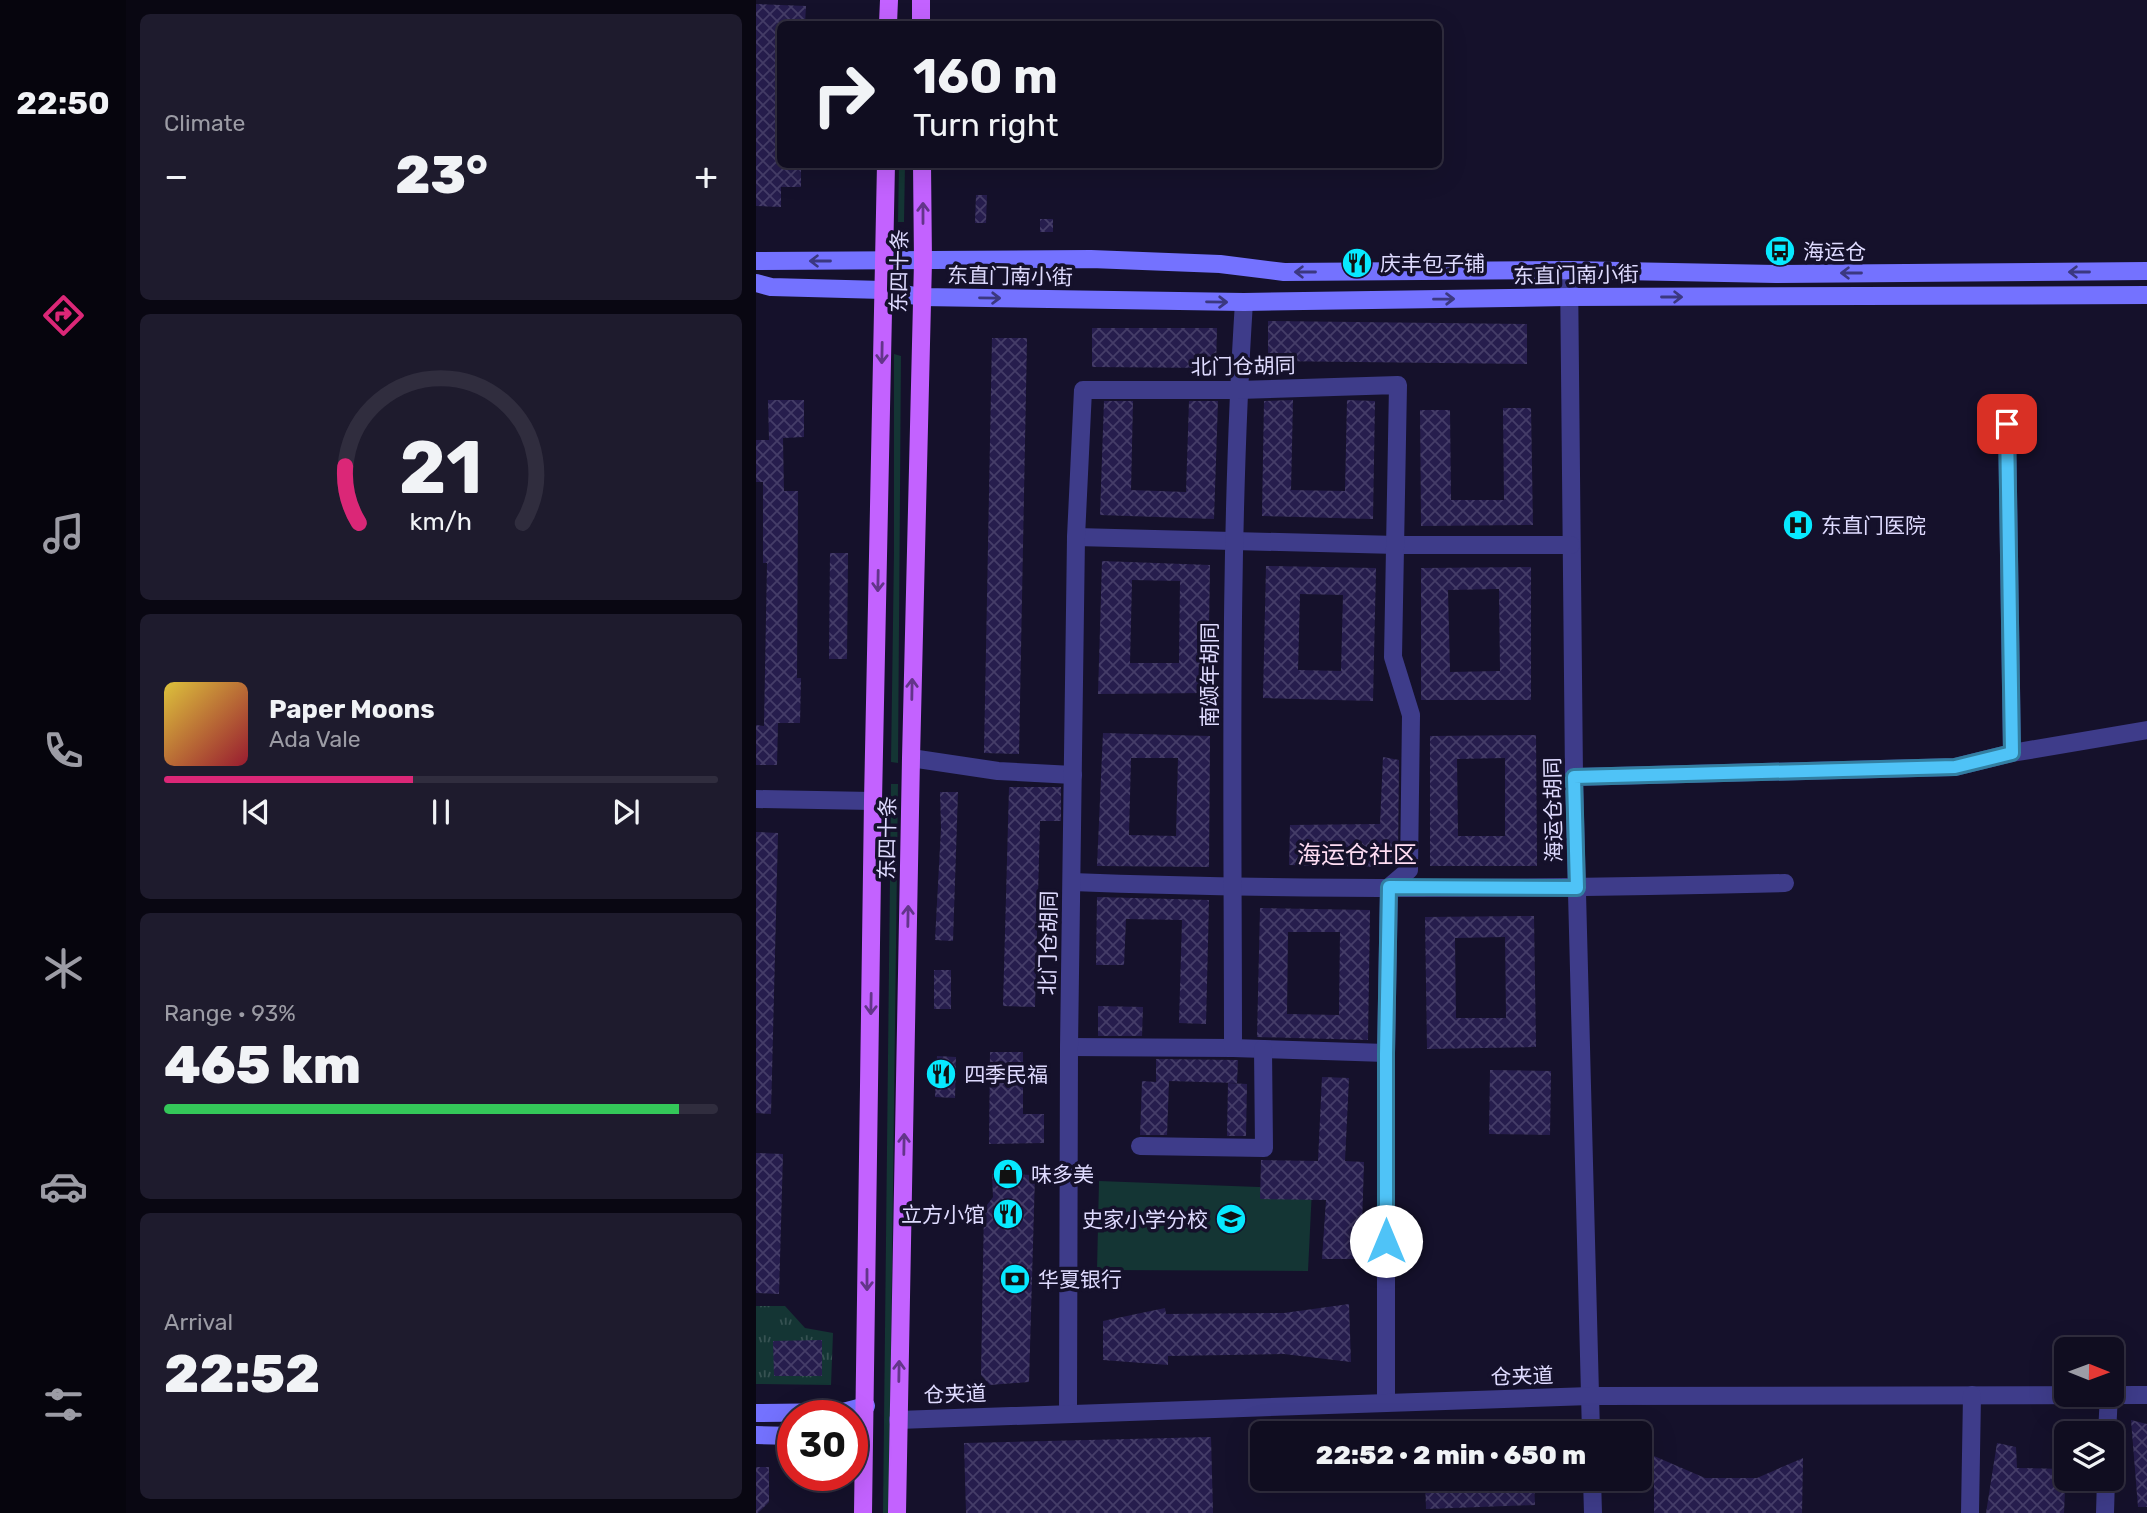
<!DOCTYPE html>
<meta charset="utf-8">
<style>
body{margin:0;font-family:Rubik,"Noto Sans SC",sans-serif;background:#1e1b2d;color:#f1f3f6;height:100vh;display:flex;flex-direction:column;font-size:26px;white-space:nowrap}
*{box-sizing:border-box;margin:0}
p{font-size:23px;color:#9c9ca5}
.icon{flex:none;width:38px;height:38px;fill:none;stroke:currentColor;stroke-width:2;stroke-linecap:round;stroke-linejoin:round}
.map{position:relative;flex:1;overflow:hidden}
.side{display:flex;flex-direction:column;gap:14px;padding:14px;background:#090712;width:630px}
.side>*{flex:none}
.guide{position:absolute;left:21px;top:21px;width:665px;height:147px;border-radius:10px;box-shadow:0 7px 28px #0002,0 0 0 2px #302d3e;background:#100d20;color:#f1f3f6;overflow:hidden}
.needle{width:46px;rotate:91deg}
.controls{position:absolute;left:1298px;top:1337px;display:grid;gap:14px}
.controls a{display:grid;place-items:center;width:70px;height:70px;border-radius:10px;background:#100d20;box-shadow:0 7px 28px #0002,0 0 0 2px #302d3e;font-size:35px}
.speed{position:absolute;left:21px;top:1400px;display:flex;gap:14px;font-size:35px;font-weight:700;text-align:center}
.speed>*{display:grid;place-content:center;width:91px;height:91px;border-radius:50%;background:#100d20;box-shadow:0 7px 28px #0002,0 0 0 2px #302d3e;line-height:1}
.speed .limit{border:10px solid #d22;background:#fff;color:#111}
.pin{position:absolute;display:grid;place-items:center;width:60px;height:60px;color:#fff;margin:-30px;border-radius:14px;box-shadow:0 4px 10px #0006}
.me{position:absolute;width:77px;margin:-38px;rotate:0deg;stroke-linejoin:round;filter:drop-shadow(0 0 5px #0008)}
.turn{display:flex;align-items:center;gap:24px;height:147px;padding:0 21px;font-size:32px}
.turn .icon{width:91px;height:91px;stroke-width:2.5}
.turn b{display:block;font-size:49px;line-height:60px}
.big{font-size:52px;font-weight:800;line-height:1.1}
.side .card{flex:1;display:flex;flex-direction:column;justify-content:center;gap:10px;min-width:0;padding:0 24px;border-radius:10px;background:#1e1b2d}
.side .dial{align-items:center;gap:0}
.dial svg{height:182px;overflow:visible;fill:none;stroke:#302d3e;stroke-width:7;stroke-linecap:round;text-anchor:middle}
.dial text{fill:#f1f3f6;stroke:none}
.song{display:flex;align-items:center;gap:21px}
.cover{width:84px;height:84px;border-radius:10px;background:linear-gradient(135deg,hsl(50 70% 55%),hsl(350 70% 35%))}
.played{height:7px;border-radius:4px;background:linear-gradient(90deg,#db2777 45%,#302d3e 45%)}
.keys{display:flex;justify-content:space-around;direction:ltr}
.heat{display:flex;justify-content:space-between;align-items:center;font-size:38px;direction:ltr}
.charge{height:10px;border-radius:5px;background:linear-gradient(90deg,#34c759 93%,#302d3e 0)}
.trip{position:absolute;left:494px;top:1421px;width:402px;height:70px;border-radius:10px;background:#100d20;box-shadow:0 7px 28px #0002,0 0 0 2px #302d3e;font-weight:800;line-height:70px;text-align:center}
main{display:flex;flex:1;min-height:0}
.tab-bar{display:flex;flex-direction:column;width:126px;justify-content:space-around;align-items:center;background:#06050d;color:#9c9ca5}
.tab-bar .icon{width:49px;height:49px}
.tab-bar .current{color:#db2777}
.tab-bar b{font-size:32px;color:#f1f3f6}
.map>svg:first-child{display:block}
</style>
<main>
<nav class="tab-bar">
<b>22:50</b>
<svg class="icon current" aria-label="directions" viewBox="0 0 24 24"><path d="M12 3l9 9-9 9-9-9zM9 14v-3h6M13 9l2 2-2 2"/></svg>
<svg class="icon" aria-label="music" viewBox="0 0 24 24"><path d="M9 18V5l10-2v13"/><circle cx="6" cy="18" r="3"/><circle cx="16" cy="16" r="3"/></svg>
<svg class="icon" aria-label="phone" viewBox="0 0 24 24"><path d="M5 4h4l2 5-3 2q2 4 5 5l2-3 5 2v4C11 20 4 13 5 4z"/></svg>
<svg class="icon" aria-label="climate" viewBox="0 0 24 24"><path d="M12 3v18M4 7l16 10M4 17L20 7"/></svg>
<svg class="icon" aria-label="car" viewBox="0 0 24 24"><path d="M5 17H2v-5l4-1 3-4h7l3 4 3 1v5h-3M9 17h6M6 11h13"/><circle cx="7" cy="17" r="2"/><circle cx="17" cy="17" r="2"/></svg>
<svg class="icon" aria-label="filters" viewBox="0 0 24 24"><path d="M4 7h16M4 17h16"/><circle cx="9" cy="7" r="2"/><circle cx="15" cy="17" r="2"/></svg>
</nav>
<section class="side">
<div class="card"><p>Climate</p>
<div class="heat"><a>−</a><b class="big">23°</b><a>+</a></div>
</div>
<div class="card dial"><svg viewBox="0 0 100 80">
<path d="M14 69A42 42 0 1 1 86 69"/>
<path d="M14 69A42 42 0 0 1 8 44" stroke="#db2777"/>
<text x="50" y="56" font-size="32" font-weight="700">21</text>
<text x="50" y="72" font-size="11">km/h</text>
</svg></div>
<div class="card">
<div class="song"><i class="cover"></i><div><b>Paper Moons</b><p>Ada Vale</p></div></div>
<div class="played"></div>
<div class="keys"><svg class="icon" aria-label="previous" viewBox="0 0 24 24"><path d="M18 5L8 12l10 7zM5 5v14"/></svg><svg class="icon" aria-label="pause" viewBox="0 0 24 24"><path d="M8 5v14M16 5v14"/></svg><svg class="icon" aria-label="next" viewBox="0 0 24 24"><path d="M6 5l10 7-10 7zM19 5v14"/></svg></div>
</div>
<div class="card"><p>Range · 93%</p><b class="big">465 km</b><div class="charge"></div></div>
<div class="card"><p>Arrival</p><b class="big">22:52</b></div>
</section>
<div class="map">
<svg width="1391" height="1513" viewBox="0 0 1391 1513">
<defs>
<pattern id="park-tufts" width="24" height="20" patternUnits="userSpaceOnUse" patternTransform="scale(1.75)"><rect width="24" height="20" fill="#143534"/><path d="M3 7l-1-3M5 7V3M7 7l1-3M15 17l-1-3M17 17v-4M19 17l1-3" fill="none" stroke="#365252"/></pattern>
<pattern id="building-cross-hatch" width="8" height="8" patternUnits="userSpaceOnUse" patternTransform="scale(1.75)"><rect width="8" height="8" fill="#261d4d"/><path d="M0 0l8 8M0 8l8-8" fill="none" stroke="#453d68"/></pattern>
</defs>
<rect width="100%" height="100%" fill="#15112b"/>
<!-- grass -->
<g fill="#143534">
<polygon points="143,165 149,165 148,222 142,222"/>
<polygon points="138,354 145,356 142,763 135,762 138,552"/>
<polygon points="135,784 142,784 133,1513 127,1513"/>
<polygon points="343,1181 556,1189 552,1271 341,1270"/>
</g>
<!-- park -->
<polygon fill="url(#park-tufts)" points="0,1306 29,1306 49,1328 77,1333 75,1385 0,1384"/>
<!-- building -->
<g fill="url(#building-cross-hatch)" fill-rule="evenodd">
<polygon points="0,4 50,6 49,24 24,24 24,164 45,164 45,187 25,187 25,207 0,206"/>
<polygon points="220,195 231,195 230,223 219,223"/>
<rect x="284" y="219" width="13" height="13"/>
<polygon points="512,321 771,324 771,364 512,361"/>
<polygon points="336,328 461,328 460,368 336,367"/>
<polygon points="236,338 271,338 263,754 228,753"/>
<polygon points="12,400 48,400 48,437 27,438 28,491 42,491 41,678 45,678 44,723 22,723 21,765 0,765 0,725 8,726 11,563 7,563 7,482 0,482 0,440 13,440"/>
<polygon points="537,400 535,490 589,491 591,400 619,401 617,519 506,516 508,401"/>
<polygon points="348,401 377,401 375,490 430,492 433,401 462,401 458,519 344,515"/>
<polygon points="747,408 775,408 777,525 665,526 664,410 694,410 695,500 748,500"/>
<polygon points="74,553 92,553 91,659 73,659"/>
<path d="M346 561 454 565 452 693 342 694ZM376 580 424 581 423 663H374Z"/>
<path d="M510 566 620 568 617 701 507 698ZM544 594 587 595 585 671 542 670Z"/>
<path d="M775 567V700H665V568ZM743 589 744 671 694 672 692 590Z"/>
<path d="M347 733 454 736 453 867 341 866ZM375 758H422L420 836 373 835Z"/>
<path d="M780 735 781 866H674V736ZM749 758V836H702L701 759Z"/>
<polygon points="627,757 643,760 642,858 623,857 623,867 533,865 534,825 624,824"/>
<polygon points="253,787 305,787 305,821 284,821 279,1007 247,1006"/>
<polygon points="184,792 202,792 197,941 179,940 185,828"/>
<polygon points="0,832 22,833 15,1114 0,1113"/>
<polygon points="341,897 453,900 450,1024 423,1023 426,920 370,919 368,965 340,965"/>
<path d="M504 908 614 910 612 1040 501 1037ZM532 932H584L583 1015 531 1014Z"/>
<path d="M778 916 780 1047 671 1049 669 917ZM749 937 750 1018H700L699 938Z"/>
<rect x="178" y="970" width="17" height="39"/>
<polygon points="342,1006 387,1007 386,1036 342,1036"/>
<polygon points="234,1052 267,1052 267,1114 288,1114 288,1143 233,1144"/>
<polygon points="181,1056 200,1057 199,1098 179,1097"/>
<polygon points="400,1059 482,1060 481,1083 413,1081 411,1135 384,1135 386,1081 400,1082"/>
<polygon points="734,1070 795,1071 794,1135 733,1134"/>
<polygon points="566,1077 593,1078 589,1161 608,1162 605,1259 566,1259 570,1200 504,1199 505,1160 562,1161"/>
<polygon points="472,1083 491,1084 490,1136 471,1136"/>
<polygon points="0,1153 27,1154 23,1294 0,1293"/>
<polygon points="236,1174 279,1175 273,1382 234,1385 225,1375 228,1209 237,1197"/>
<polygon points="593,1304 595,1362 528,1354 412,1356 412,1365 347,1360 347,1321 409,1308 410,1314 528,1313"/>
<polygon points="66,1340 66,1376 18,1376 17,1341"/>
<polygon points="1375,1420 1391,1424 1391,1507 1382,1507"/>
<polygon points="455,1437 457,1513 210,1513 208,1443"/>
<polygon points="1241,1443 1260,1447 1261,1468 1310,1469 1308,1513 1230,1513"/>
<polygon points="898,1456 949,1478 1001,1478 1047,1458 1046,1513 898,1513"/>
<polygon points="0,1467 13,1467 13,1502 2,1513 0,1513"/>
<polygon points="669,1479 778,1479 779,1505 670,1509"/>
</g>
<g fill="none" stroke-linecap="round" stroke-linejoin="round">
<!-- street -->
<g stroke="#3e3c8a" stroke-width="18">
<polyline points="813,270 818,777 835,1433"/>
<polyline points="1251,424 1256,753"/>
<polyline points="320,537 641,545 815,545"/>
<polyline points="155,758 242,771 317,775"/>
<polyline points="818,777 1199,767 1256,753 1391,730"/>
<polyline points="0,799 117,801"/>
<path d="M316 882C554 891 791 889 1029 883"/>
<polyline points="313,1047 477,1048 630,1053"/>
<path d="M477 1048C477 799 472 551 488 302"/>
<polyline points="384,1146 508,1148 507,1049"/>
<polyline points="312,1413 313,1047 320,537 327,390 482,390 642,385 637,657 655,715 653,870 633,887 630,1053 630,1402"/>
<polyline points="142,1420 834,1396 1391,1395"/>
<polyline points="1351,1433 1353,1395"/>
<polyline points="836,1479 837,1513"/>
<polyline points="1214,1513 1216,1395"/>
<polyline points="1349,1513 1350,1479"/>
</g>
<!-- secondary -->
<g stroke="#7472ff" stroke-width="18">
<polyline points="0,261 335,259 464,264 528,272 813,270 1020,274 1391,271"/>
<polyline points="0,283 15,287 127,290 165,297 488,302 812,297 1391,295"/>
<polyline points="0,1413 87,1412 110,1406"/>
<polyline points="0,1435 37,1436"/>
</g>
<!-- primary -->
<g stroke="#c362ff" stroke-width="18">
<polyline points="165,0 165,24"/>
<polyline points="132,24 133,0"/>
<polyline points="107,1513 117,801 130,164"/>
<polyline points="141,1513 155,758 167,261 166,164"/>
</g>
</g>
<!-- one-way arrows -->
<defs><path id="oneway-shaft" d="M-6 0H5M1.5-3L5.5 0L1.5 3" fill="none" stroke-width="1.6" stroke-linecap="round" stroke-linejoin="round" transform="scale(1.75)"/></defs>
<g stroke="#63358a">
<use href="#oneway-shaft" transform="translate(167 213) rotate(-90)"/>
<use href="#oneway-shaft" transform="translate(126 353) rotate(91)"/>
<use href="#oneway-shaft" transform="translate(122 581) rotate(91)"/>
<use href="#oneway-shaft" transform="translate(156 689) rotate(-89)"/>
<use href="#oneway-shaft" transform="translate(152 916) rotate(-89)"/>
<use href="#oneway-shaft" transform="translate(115 1004) rotate(91)"/>
<use href="#oneway-shaft" transform="translate(148 1144) rotate(-89)"/>
<use href="#oneway-shaft" transform="translate(111 1280) rotate(90)"/>
<use href="#oneway-shaft" transform="translate(143 1371) rotate(-89)"/>
</g>
<g stroke="#3b3880">
<use href="#oneway-shaft" transform="translate(64 261) rotate(180)"/>
<use href="#oneway-shaft" transform="translate(549 272) rotate(-180)"/>
<use href="#oneway-shaft" transform="translate(1323 272) rotate(180)"/>
<use href="#oneway-shaft" transform="translate(1095 273) rotate(180)"/>
<use href="#oneway-shaft" transform="translate(916 297)"/>
<use href="#oneway-shaft" transform="translate(234 298) rotate(1)"/>
<use href="#oneway-shaft" transform="translate(688 299) rotate(-1)"/>
<use href="#oneway-shaft" transform="translate(461 302) rotate(1)"/>
</g>
<g fill="none" stroke-linecap="round" stroke-linejoin="round">
<!-- route casing -->
<g stroke="#337fa1" stroke-width="18">
<polyline id="route" points="630,1241 630,1054 633,887 821,888 818,777 1199,767 1256,753 1251,424"/>
</g>
<!-- route -->
<use href="#route" stroke="#4fc3f7" stroke-width="12"/>
</g>
<!-- icons -->
<defs>
<g id="bus-disc" transform="scale(1.575)"><circle r="9.5" fill="#07e9ff" stroke="#15112b"/><path d="M-5-6H5V4H4V6H2V4H-2V6H-4V4H-5ZM-3.5-4V0h7V-4ZM-3.5 1.2v1.5H-2V1.2ZM2 1.2v1.5H3.5V1.2Z" fill="#111"/></g>
<g id="restaurant-disc" transform="scale(1.575)"><circle r="9.5" fill="#07e9ff" stroke="#15112b"/><path d="M-5-6h1v4h1v-4h1v4h1v-4h1v5L-1.5 .5V6h-2V.5L-5-1ZM5-6V6H3V1.5H1.5Q1.5-4 5-6Z" fill="#111"/></g>
<g id="hospital-disc" transform="scale(1.575)"><circle r="9.5" fill="#07e9ff" stroke="#15112b"/><path d="M-5-5h3v3.5h4V-5h3V5h-3V1.5h-4V5h-3Z" fill="#111"/></g>
<g id="shop-disc" transform="scale(1.575)"><circle r="9.5" fill="#07e9ff" stroke="#15112b"/><path d="M-5-2.5h2.3a2.7 3.5 0 0 1 5.4 0H5L5.5 6h-11ZM-1.5-2.5h3a1.5 2.3 0 0 0-3 0Z" fill="#111"/></g>
<g id="school-disc" transform="scale(1.575)"><circle r="9.5" fill="#07e9ff" stroke="#15112b"/><path d="M0-5L7-2L0 1L-7-2ZM-4 1L0 2.5L4 1V4Q0 6-4 4Z" fill="#111"/></g>
<g id="bank-disc" transform="scale(1.575)"><circle r="9.5" fill="#07e9ff" stroke="#15112b"/><path d="M-6-4H6V4H-6ZM0-2.3a2.3 2.3 0 1 0 0 4.6a2.3 2.3 0 1 0 0-4.6Z" fill="#111"/></g>
</defs>
<g fill-rule="evenodd">
<use href="#bus-disc" x="1024" y="251"/>
<use href="#restaurant-disc" x="601" y="263"/>
<use href="#hospital-disc" x="1042" y="525"/>
<use href="#restaurant-disc" x="185" y="1074"/>
<use href="#shop-disc" x="252" y="1174"/>
<use href="#restaurant-disc" x="252" y="1214"/>
<use href="#school-disc" x="475" y="1219"/>
<use href="#bank-disc" x="259" y="1279"/>
</g>
<g text-anchor="middle" dominant-baseline="central" stroke-width="7" stroke-linejoin="round" paint-order="stroke">
<!-- poi labels -->
<g font-size="21" fill="#dfdbff" stroke="#15112b" text-anchor="start">
<text x="1047" y="251">海运仓</text>
<text x="624" y="263">庆丰包子铺</text>
<text x="1065" y="525">东直门医院</text>
<text x="208" y="1074">四季民福</text>
<text x="275" y="1174">味多美</text>
<text x="229" y="1214" text-anchor="end">立方小馆</text>
<text x="452" y="1219" text-anchor="end">史家小学分校</text>
<text x="282" y="1279">华夏银行</text>
</g>
<!-- street labels -->
<g font-size="21" fill="#dfdbff" stroke="#15112b">
<text transform="translate(143 271) rotate(-89)">东四十条</text>
<text transform="translate(820 275) rotate(-1)">东直门南小街</text>
<text transform="translate(254 276) rotate(1)">东直门南小街</text>
<text transform="translate(487 366) rotate(-1)">北门仓胡同</text>
<text transform="translate(453 675) rotate(-90)">南颂年胡同</text>
<text transform="translate(797 810) rotate(-91)">海运仓胡同</text>
<text transform="translate(131 838) rotate(-89)">东四十条</text>
<text transform="translate(292 943) rotate(-89)">北门仓胡同</text>
<text transform="translate(766 1376) rotate(-2)">仓夹道</text>
<text transform="translate(199 1394) rotate(-2)">仓夹道</text>
</g>
<!-- quarter labels -->
<g font-size="24" fill="#ffddf3" stroke="#15112b">
<text x="601" y="855">海运仓社区</text>
</g>
</g>
</svg>
<div class="controls">
<a><svg class="needle" viewBox="-14 -14 28 28"><path d="M0-13l5 13h-10z" fill="#e53935"/><path d="M0 13l5-13h-10z" fill="#9c9ca5"/></svg></a>
<a><svg class="icon" aria-label="layers" viewBox="0 0 24 24"><path d="M12 4l9 5-9 5-9-5zM3 14l9 5 9-5"/></svg></a>
</div>
<div class="speed"><div class="limit">30</div></div>
<div class="pin" style="left:1251px;top:424px;background:#d93025"><svg class="icon" aria-label="arrive" viewBox="0 0 24 24"><path d="M6 21V4h12l-3 4 3 4H6"/></svg></div>
<svg class="me" style="left:630px;top:1241px" viewBox="-20 -20 40 40"><circle r="19" fill="#fff"/><path d="M0-13L10 11 0 6-10 11z" fill="#4fc3f7"/></svg>
<div class="trip">22:52 · 2 min · 650 m</div>
<div class="guide">
<div class="turn"><svg class="icon" aria-label="right" viewBox="0 0 24 24"><path d="M7 20v-9h11M14 6l5 5-5 5"/></svg><div><b>160 m</b>Turn right</div></div>
</div>
</div>
</main>
